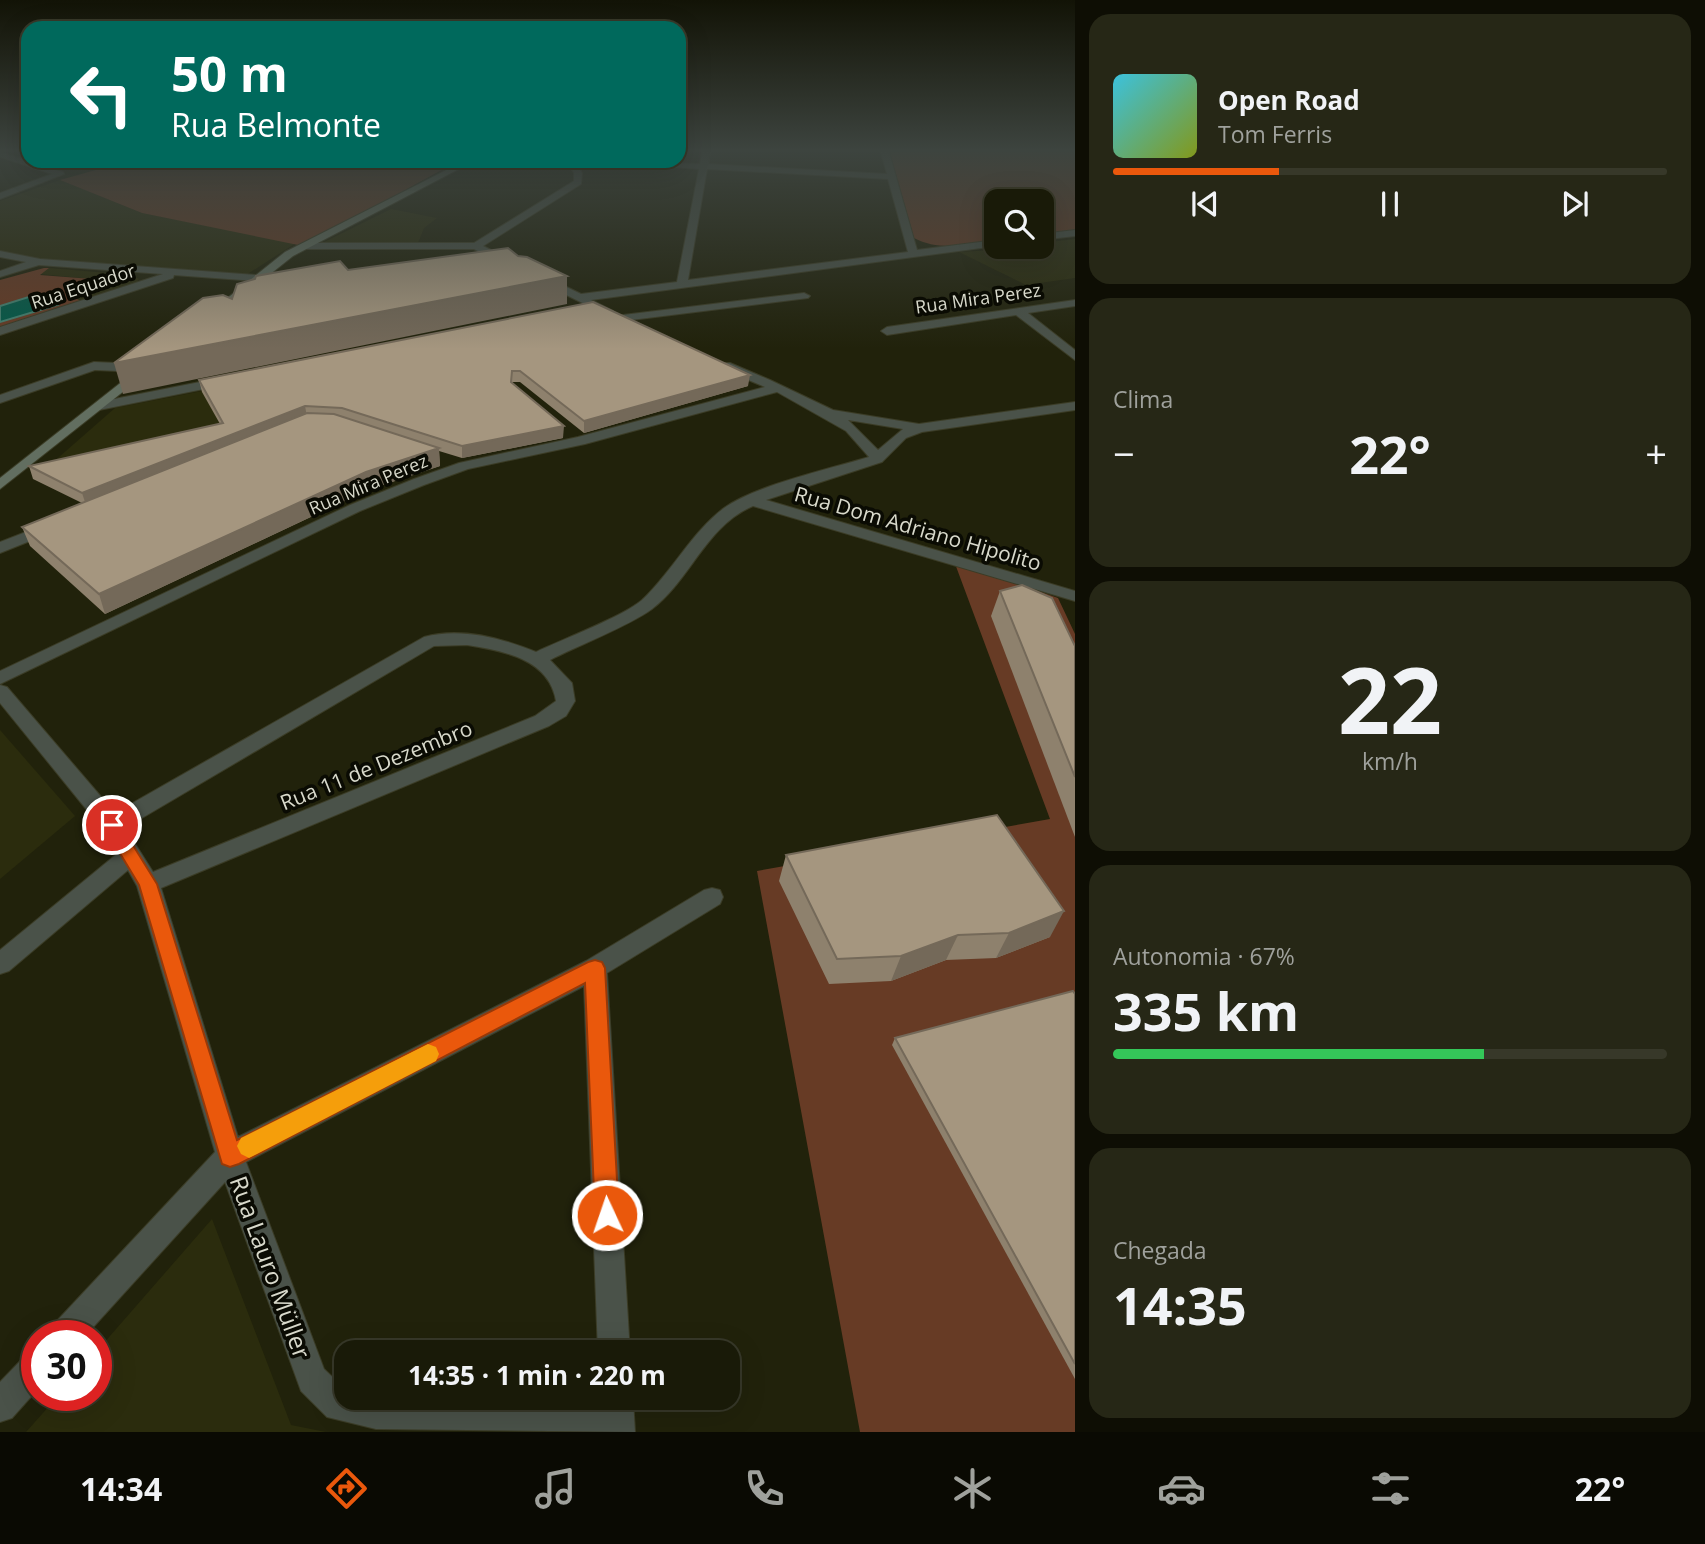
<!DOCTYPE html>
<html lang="pt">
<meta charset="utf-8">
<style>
body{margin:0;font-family:"Open Sans",sans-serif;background:#262716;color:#f1f3f6;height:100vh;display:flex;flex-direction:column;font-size:26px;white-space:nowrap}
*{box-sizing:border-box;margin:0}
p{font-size:23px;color:#9fa19c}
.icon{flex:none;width:38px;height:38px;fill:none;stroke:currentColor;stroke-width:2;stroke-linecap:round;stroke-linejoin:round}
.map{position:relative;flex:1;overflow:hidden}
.panel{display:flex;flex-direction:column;gap:14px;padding:14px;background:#0e0e04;width:630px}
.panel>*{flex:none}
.hud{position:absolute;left:21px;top:21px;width:665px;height:147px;border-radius:21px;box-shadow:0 7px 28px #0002,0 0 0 2px #373829;background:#00695c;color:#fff;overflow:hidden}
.tools{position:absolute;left:984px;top:189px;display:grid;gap:14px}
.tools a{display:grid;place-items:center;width:70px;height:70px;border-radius:14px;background:#191a08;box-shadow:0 7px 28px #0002,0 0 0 2px #373829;font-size:35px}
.speed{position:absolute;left:21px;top:1320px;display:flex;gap:14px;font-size:35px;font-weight:700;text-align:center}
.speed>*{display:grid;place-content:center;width:91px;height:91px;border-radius:50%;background:#191a08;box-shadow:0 7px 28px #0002,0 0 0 2px #373829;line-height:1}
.speed .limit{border:10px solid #d22;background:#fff;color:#111}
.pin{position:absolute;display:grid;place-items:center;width:60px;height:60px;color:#fff;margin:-30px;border:4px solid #fff;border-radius:50%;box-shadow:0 2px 7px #0007}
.me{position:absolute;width:77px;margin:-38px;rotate:357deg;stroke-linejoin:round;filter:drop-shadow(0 0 5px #0008)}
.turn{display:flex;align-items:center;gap:24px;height:147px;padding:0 35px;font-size:32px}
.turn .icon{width:91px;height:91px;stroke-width:2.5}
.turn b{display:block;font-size:49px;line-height:60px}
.big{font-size:52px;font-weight:700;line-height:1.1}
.panel .card{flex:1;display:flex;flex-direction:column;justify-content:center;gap:10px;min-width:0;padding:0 24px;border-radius:21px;background:#262716}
.panel .dial{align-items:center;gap:0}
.dial b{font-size:91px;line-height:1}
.song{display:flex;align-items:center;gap:21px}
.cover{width:84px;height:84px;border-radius:10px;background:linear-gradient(135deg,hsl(190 70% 55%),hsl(70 70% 35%))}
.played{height:7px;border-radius:4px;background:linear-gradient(90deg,#ea580c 30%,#373829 30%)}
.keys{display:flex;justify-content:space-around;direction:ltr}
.heat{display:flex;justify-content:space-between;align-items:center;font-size:38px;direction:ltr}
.charge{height:10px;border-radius:5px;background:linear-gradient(90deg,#34c759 67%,#373829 0)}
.trip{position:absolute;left:334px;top:1340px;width:406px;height:70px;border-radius:21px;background:#191a08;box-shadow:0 7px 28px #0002,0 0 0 2px #373829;font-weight:700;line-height:70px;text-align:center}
.dock{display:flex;height:112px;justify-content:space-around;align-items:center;background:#0a0a03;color:#9fa19c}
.dock .icon{width:49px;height:49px}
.dock .current{color:#ea580c}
.dock b{font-size:32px;color:#f1f3f6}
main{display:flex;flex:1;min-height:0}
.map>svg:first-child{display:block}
</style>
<main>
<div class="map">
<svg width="1075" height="1432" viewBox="0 0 1075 1432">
<rect width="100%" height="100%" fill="#21220b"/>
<!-- built -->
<g fill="#2b2c0d">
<polygon points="60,180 142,213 296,243 246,275 41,259 0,251 0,201"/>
<polygon points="391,209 437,218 424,228 418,243 322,243"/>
<polygon points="1075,239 1075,278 1026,285 959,252 1041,247 1041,243"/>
<polygon points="49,268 132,275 139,279 135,284 81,301 63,292 102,280 39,274"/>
<polygon points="202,391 226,435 34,479 115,408"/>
<polygon points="0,730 75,816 0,879"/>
<polygon points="212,1219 291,1425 326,1432 26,1432 59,1395 96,1395 96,1352"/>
</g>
<!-- green -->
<g fill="#673b25">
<path d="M889 149H1075V230L1041 234V201H996V240C969 244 940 252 914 238Z"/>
<polygon points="128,161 458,161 303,246 142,213 60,180"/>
<polygon points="44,268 49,268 40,275 105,280 64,292 81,301 0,327 0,280"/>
<polygon points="954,561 1058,598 1075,634 1075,1432 860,1432 757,871 1050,819"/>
</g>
<!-- water -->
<polygon fill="#045a49" stroke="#448070" stroke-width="2" points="38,294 57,305 0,322 0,306"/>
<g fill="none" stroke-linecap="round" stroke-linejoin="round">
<!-- minor casing -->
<g stroke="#3b3c26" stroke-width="2">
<g id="minor">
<path d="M703 149H711L708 164 887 174 880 149H888L917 250 996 240V246L591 300 613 311 615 313 609 316 542 283V279H550L581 294 677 282 699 169 596 161 700 164ZM707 169 888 179 908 252 688 280Z"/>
<polygon points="0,152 63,172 64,174 0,199 0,193 52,174 0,157"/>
<polygon points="567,161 575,161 582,173 581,184 483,246 513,261 513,265 505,265 474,249 303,249 298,246 303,243 474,243 574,181 574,173"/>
<polygon points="1075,230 1075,236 1041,240 1041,234"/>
<polygon points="0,251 40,259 256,275 261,278 256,281 174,275 173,278 0,335 0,327 163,274 39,265 0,277 0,271 26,262 0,257"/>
<polygon points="804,293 810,296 808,298 623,321 617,318 623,315"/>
<polygon points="1075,300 1075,306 1028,313 1075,350 1075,360 1016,315 887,335 881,331 887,327"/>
<polygon points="94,362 141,364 147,368 141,372 95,370 0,403 0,395"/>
<path d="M722 363H730L770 380 833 410 919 424 1075 402V410L922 432 906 438 882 462 766 500 1075 591V601L753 506C706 526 691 579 652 609 629 626 577 646 550 660L572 683 575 701 566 716 549 726 161 888 238 1137 586 961 704 890 712 888 720 890 723 897 720 904 607 973 630 1353H598L584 986 246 1162 324 1369 346 1390V1398L601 1407V1398H633L635 1432 376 1429 327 1417 301 1391 225 1182 86 1335H49L54 1324 215 1152 137 886 128 870 9 971 0 974V950L118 853 104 831 0 703V685L7 687 115 813 424 637C460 627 502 638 536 652 561 640 624 616 642 600 672 572 691 533 724 508 754 486 829 469 869 457L846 431 777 392 585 444 468 469 424 485 360 511 0 684V671L350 505 414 479 459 463 578 437 765 387 722 369ZM848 420 903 429 878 450ZM467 645C504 651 549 659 556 701L535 716 153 872 125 828 434 646Z"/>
<polygon points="225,377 229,378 229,384 99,410 92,406 99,402"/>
<polygon points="49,523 57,528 55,531 0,553 0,542"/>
<polygon points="37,1350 37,1390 12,1418 0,1422 0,1382 26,1355"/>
</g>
</g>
<!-- secondary casing -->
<g stroke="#3b3c26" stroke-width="2">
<g id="secondary">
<polygon points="464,161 474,161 293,256 215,318 205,316 285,252"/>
<polygon points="138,369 148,372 0,489 0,478"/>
</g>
</g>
<!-- minor -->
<use href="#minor" fill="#4a5249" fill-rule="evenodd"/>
<!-- secondary -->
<use href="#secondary" fill="#626e60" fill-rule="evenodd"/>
</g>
<!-- wall -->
<g fill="#8e816d">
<polygon points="593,302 748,386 584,433 520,382 512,382 563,438 462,458 439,451 440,466 368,490 105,614 30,546 22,527 82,503 33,479 29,466 220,424 202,392 199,380"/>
<polygon points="1000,591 1075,646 1075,837 991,616"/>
<polygon points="786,855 1050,937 996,958 946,960 891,981 829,984 779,881"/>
<polygon points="1075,994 1075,1379 892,1045 895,1038"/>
</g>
<!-- shaded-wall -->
<g fill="#746959">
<polygon points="567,276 567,304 123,394 114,363"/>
<polygon points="750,375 748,386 584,433 584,421"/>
<polygon points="305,406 307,417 86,505 82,493"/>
<polygon points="564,426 563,438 462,458 462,446"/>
<polygon points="439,448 440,466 368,490 105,614 99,594 366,472"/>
<polygon points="1064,911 1050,937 996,958 1009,933"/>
<polygon points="958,935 946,960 891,981 901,956"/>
</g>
<!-- building -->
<g fill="#a5967f" stroke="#746959" stroke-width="2">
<polygon points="508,248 518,256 527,257 567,276 114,363 203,298 223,295 232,299 237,284 255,279 256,276 340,261 348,270"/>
<polygon points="593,302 750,375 584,421 520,371 512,371 511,382 564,426 462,446 342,408 305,406 82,493 29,466 223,423 199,380"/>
<polygon points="307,413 334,414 439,448 366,472 99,594 22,527"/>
<polygon points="1022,585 1052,598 1075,646 1075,777 1000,591"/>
<polygon points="997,815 1064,911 1009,933 958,935 901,956 837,959 786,855"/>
<polygon points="1073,991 1075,994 1075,1364 895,1038"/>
</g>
<!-- sky -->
<linearGradient id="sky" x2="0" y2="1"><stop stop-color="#121306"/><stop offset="0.43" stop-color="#3d443f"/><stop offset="1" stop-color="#3d443f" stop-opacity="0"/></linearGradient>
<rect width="1075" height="349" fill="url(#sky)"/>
<!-- route -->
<polygon fill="#ea580c" stroke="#983908" stroke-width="2" points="112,819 118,821 157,884 237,1140 588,962 595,960 602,962 605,968 619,1215 616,1224 607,1227 599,1224 595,1215 585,983 239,1164 230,1167 222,1164 139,885 103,825"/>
<!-- slow -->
<polygon fill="#f59e0b" points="428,1044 436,1047 439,1054 436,1061 257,1154 249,1158 241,1154 237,1146 241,1138"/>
<g text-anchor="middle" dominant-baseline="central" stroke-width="7" stroke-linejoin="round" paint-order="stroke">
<!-- far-street labels -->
<g font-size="18" fill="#d8d9cb" stroke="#0a0b03">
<text transform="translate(83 286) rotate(-18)">Rua Equador</text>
<text transform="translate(978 298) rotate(-8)">Rua Mira Perez</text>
<text transform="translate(368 484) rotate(-23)">Rua Mira Perez</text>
</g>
<!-- street labels -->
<g font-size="21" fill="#d8d9cb" stroke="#0a0b03">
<text transform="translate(918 528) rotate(16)">Rua Dom Adriano Hipolito</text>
<text transform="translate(376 765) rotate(-22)">Rua 11 de Dezembro</text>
</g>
<!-- near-street labels -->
<g font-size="24" fill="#d8d9cb" stroke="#0a0b03">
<text transform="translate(271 1267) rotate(70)">Rua Lauro Müller</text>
</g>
</g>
</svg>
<div class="tools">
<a><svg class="icon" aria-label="search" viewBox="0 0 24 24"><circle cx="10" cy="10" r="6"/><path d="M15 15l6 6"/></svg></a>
</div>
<div class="speed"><div class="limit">30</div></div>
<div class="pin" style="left:112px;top:825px;background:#d93025"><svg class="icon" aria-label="arrive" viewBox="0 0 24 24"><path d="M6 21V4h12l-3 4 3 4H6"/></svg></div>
<svg class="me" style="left:607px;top:1215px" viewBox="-20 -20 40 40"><circle r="17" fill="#ea580c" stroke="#fff" stroke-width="3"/><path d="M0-11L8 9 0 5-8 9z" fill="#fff"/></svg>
<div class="trip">14:35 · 1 min · 220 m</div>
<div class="hud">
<div class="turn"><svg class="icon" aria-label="left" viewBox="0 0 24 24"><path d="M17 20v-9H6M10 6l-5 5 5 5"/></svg><div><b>50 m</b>Rua Belmonte</div></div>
</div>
</div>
<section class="panel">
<div class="card">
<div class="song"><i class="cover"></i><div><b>Open Road</b><p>Tom Ferris</p></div></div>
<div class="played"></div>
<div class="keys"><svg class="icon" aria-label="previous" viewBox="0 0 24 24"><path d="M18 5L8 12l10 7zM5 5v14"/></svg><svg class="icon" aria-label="pause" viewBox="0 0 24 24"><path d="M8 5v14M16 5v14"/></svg><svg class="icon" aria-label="next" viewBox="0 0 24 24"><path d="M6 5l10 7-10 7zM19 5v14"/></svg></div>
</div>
<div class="card"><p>Clima</p>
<div class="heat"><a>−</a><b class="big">22°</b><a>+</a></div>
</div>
<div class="card dial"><b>22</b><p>km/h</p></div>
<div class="card"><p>Autonomia · 67%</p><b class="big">335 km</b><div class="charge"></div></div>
<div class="card"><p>Chegada</p><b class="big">14:35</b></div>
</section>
</main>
<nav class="dock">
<b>14:34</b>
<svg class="icon current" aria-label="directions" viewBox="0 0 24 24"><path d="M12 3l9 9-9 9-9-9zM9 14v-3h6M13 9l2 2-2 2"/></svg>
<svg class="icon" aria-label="music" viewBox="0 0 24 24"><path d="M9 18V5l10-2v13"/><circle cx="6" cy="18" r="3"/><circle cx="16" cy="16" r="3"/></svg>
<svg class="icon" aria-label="phone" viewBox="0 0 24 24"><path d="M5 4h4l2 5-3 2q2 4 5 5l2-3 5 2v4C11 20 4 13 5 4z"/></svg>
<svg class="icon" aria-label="climate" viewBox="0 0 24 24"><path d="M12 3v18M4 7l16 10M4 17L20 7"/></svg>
<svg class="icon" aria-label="car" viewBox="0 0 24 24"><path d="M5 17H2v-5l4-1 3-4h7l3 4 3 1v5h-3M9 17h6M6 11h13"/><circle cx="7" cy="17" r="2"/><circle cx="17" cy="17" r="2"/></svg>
<svg class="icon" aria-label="filters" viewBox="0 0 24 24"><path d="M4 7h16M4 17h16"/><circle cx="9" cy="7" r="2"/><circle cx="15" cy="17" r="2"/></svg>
<b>22°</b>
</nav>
